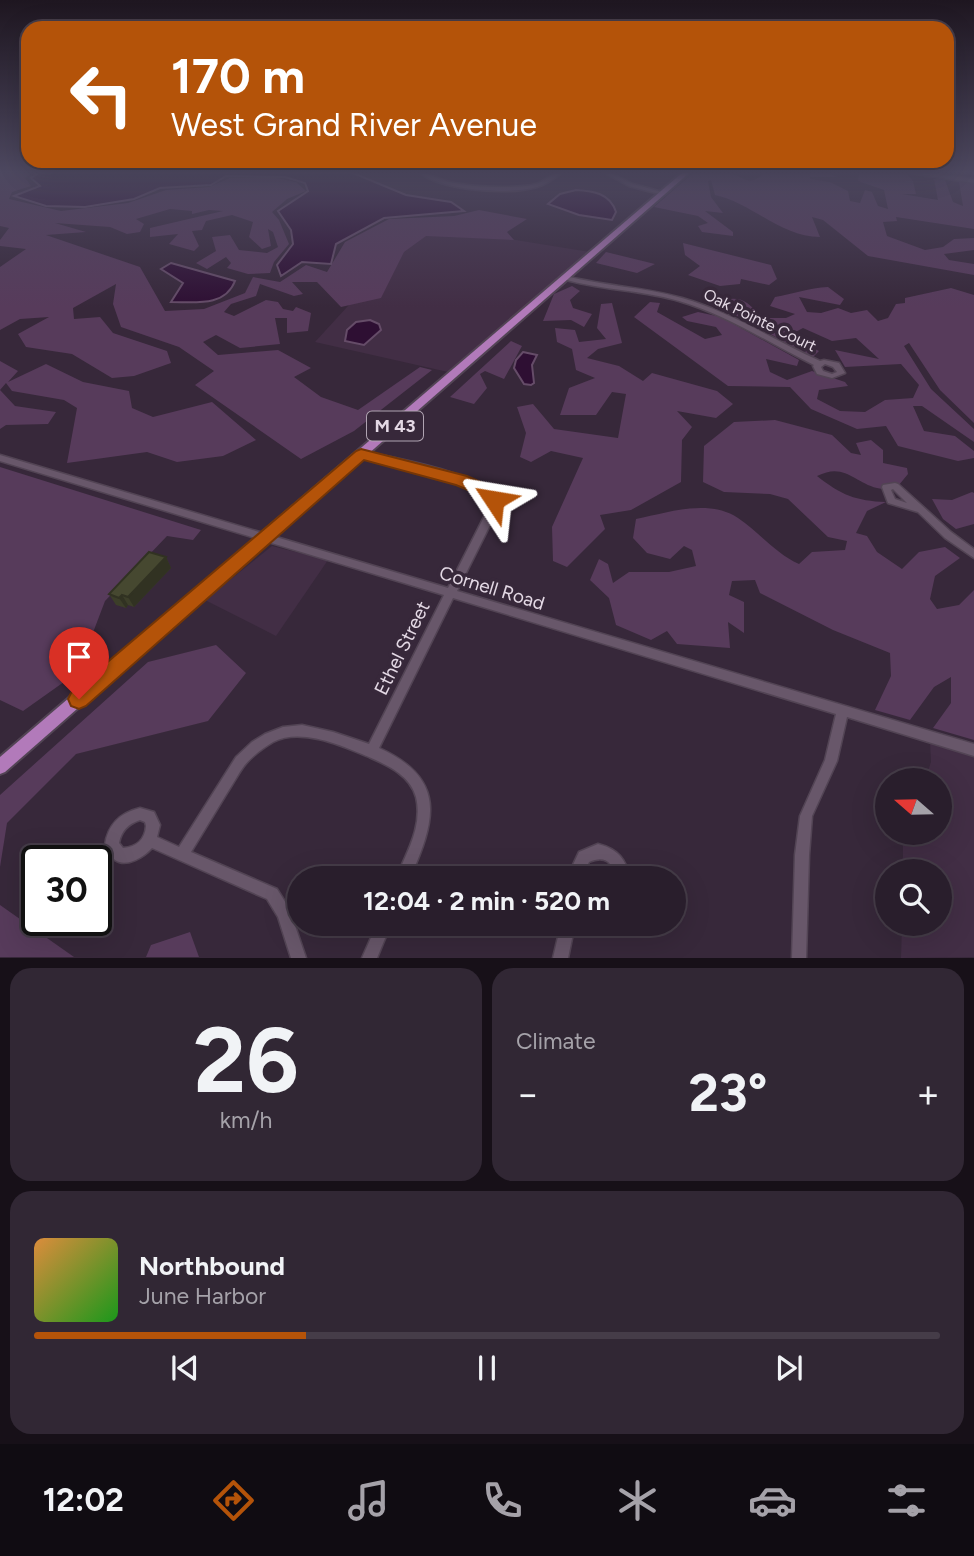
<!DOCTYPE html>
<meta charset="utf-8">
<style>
body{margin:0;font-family:Figtree,sans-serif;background:#312734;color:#f1f3f6;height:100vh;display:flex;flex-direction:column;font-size:26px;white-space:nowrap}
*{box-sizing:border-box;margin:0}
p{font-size:23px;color:#a5a2a9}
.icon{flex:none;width:38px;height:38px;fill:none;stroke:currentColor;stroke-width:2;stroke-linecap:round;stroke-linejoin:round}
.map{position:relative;height:958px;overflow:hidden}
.side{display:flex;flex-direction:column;gap:10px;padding:10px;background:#171018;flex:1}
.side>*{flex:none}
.top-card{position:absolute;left:21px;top:21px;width:933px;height:147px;border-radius:21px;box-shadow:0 7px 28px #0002,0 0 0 2px #453c48;background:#b45309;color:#fff;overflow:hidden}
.needle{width:46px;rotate:290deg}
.buttons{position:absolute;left:875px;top:768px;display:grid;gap:14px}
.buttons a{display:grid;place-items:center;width:77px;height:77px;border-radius:50%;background:#291e2c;box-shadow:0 7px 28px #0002,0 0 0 2px #453c48;font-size:35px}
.speed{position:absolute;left:21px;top:845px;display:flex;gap:14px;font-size:35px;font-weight:700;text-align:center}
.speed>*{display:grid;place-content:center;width:91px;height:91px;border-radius:50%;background:#291e2c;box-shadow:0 7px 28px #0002,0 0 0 2px #453c48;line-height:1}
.speed .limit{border:4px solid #111;border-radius:10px;background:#fff;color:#111}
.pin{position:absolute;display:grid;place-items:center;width:60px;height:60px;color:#fff;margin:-72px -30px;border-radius:50% 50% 50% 0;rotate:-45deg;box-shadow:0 0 7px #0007}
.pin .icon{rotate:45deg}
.me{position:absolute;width:77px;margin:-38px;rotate:303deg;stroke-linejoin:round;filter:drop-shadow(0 0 5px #0008)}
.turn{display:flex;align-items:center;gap:24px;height:147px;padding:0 35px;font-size:32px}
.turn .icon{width:91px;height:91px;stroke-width:2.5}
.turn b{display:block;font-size:49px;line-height:60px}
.big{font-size:52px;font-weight:700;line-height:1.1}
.side .tile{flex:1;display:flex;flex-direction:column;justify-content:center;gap:10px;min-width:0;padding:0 24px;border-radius:21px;background:#312734}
.side .dial{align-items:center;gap:0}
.dial b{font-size:91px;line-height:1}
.song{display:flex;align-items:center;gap:21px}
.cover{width:84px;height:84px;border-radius:10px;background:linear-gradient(135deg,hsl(30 70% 55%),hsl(120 70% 35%))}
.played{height:7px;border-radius:4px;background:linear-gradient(90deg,#b45309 30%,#453c48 30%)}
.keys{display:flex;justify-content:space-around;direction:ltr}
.heat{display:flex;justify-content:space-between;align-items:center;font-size:38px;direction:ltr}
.side .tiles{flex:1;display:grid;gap:10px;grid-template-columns:1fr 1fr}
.tile:last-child{grid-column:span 2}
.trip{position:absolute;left:287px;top:866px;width:399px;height:70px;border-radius:35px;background:#291e2c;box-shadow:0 7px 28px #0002,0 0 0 2px #453c48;font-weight:700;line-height:70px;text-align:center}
.dock{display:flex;height:112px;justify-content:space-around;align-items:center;background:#100c12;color:#a5a2a9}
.dock .icon{width:49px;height:49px}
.dock .selected{color:#b45309}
.dock b{font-size:32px;color:#f1f3f6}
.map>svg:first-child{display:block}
</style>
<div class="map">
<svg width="974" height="958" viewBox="0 0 974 958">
<rect width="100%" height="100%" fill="#37283a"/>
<!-- built -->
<g fill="#422e45">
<polygon points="422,225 590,252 448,372 315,342"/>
<polygon points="272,546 328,560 276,636 205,600"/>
<polygon points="930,741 974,754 974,957 901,958 902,924 940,924 940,872 903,871 903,845 907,833 940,833 940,780 925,780 931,762"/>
</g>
<!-- green -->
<g fill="#573b5b">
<polygon points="0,173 32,173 25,178 31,186 12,192 9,199 61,211 128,203 166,190 209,187 230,178 271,177 296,182 306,191 287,199 272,212 279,220 289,244 274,262 270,273 248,274 227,268 231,263 226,257 207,269 196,263 216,251 212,237 230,235 239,250 267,253 278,247 273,232 268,229 271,246 262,249 249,237 253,222 232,215 206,221 202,230 192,231 199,246 194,251 169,244 178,234 150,237 150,228 223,211 209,210 192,214 192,211 170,209 136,219 144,224 140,232 127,234 110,227 55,223 86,232 46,235 140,267 165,311 204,309 245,293 253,277 280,282 306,265 327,272 345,242 389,219 454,216 479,210 527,219 507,232 514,240 426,236 404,252 381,298 341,307 317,282 292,282 303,294 294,296 260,284 256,296 231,304 224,312 234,316 266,300 278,302 283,309 293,311 296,307 311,313 308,331 287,333 287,318 275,318 280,344 240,348 216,335 203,342 218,355 278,350 311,368 294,377 321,397 358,410 420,367 432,370 354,431 301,459 195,385 214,371 179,347 121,327 113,304 116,284 73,308 74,319 100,317 113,333 167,351 171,363 134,376 112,378 72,354 26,347 18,334 49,317 20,319 0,330 0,267 26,249 0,246 0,240 9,228 0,226"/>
<path d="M693 173C704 173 717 172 728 173 744 175 747 189 764 173H828L837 177H810V179L830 182 848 191 850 201 860 203 865 190 872 192 878 206 888 209 884 190 858 181 859 173 907 174 913 181 916 194H902L938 200 934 179 945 180 953 202 963 206 959 182 974 183V229L896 217 897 221 883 222 887 236 925 250 943 247 954 239 974 238V250L944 254 949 260 974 264V275L868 256 823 220 812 217 820 237C781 237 752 203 715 195L711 180 708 181 711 197 723 213 705 211 733 232V236L702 232 698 226 708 223 698 216 654 207Z"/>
<polygon points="683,243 771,265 777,279 769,285 741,279 740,284 720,286 688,275 700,266 685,255"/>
<polygon points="606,252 655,264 637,273 596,263"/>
<polygon points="572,286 580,291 570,300 573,308 592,314 584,327 571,320 543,321 554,294"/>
<path d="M828 287 844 299 840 305 799 297 807 312 821 313 838 308 851 313 867 310 878 321 888 318 896 304 905 303V298L951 288 974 295V423L940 390 909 343 904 346 931 389 974 429V442L922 406H913L924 431 955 436 974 451V458L958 461 898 446 886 426 857 429 811 409 790 387 728 386 634 317 650 302 660 303 657 312 705 339 722 335 716 327 687 321 682 317 698 312 721 317 799 360 797 366 766 359 770 372 787 380 812 371 845 382 848 386 819 390 817 399 840 411 865 412 885 400 913 398 919 385 901 364 845 367 835 350 879 359 856 338 832 341 803 328 788 336 819 351 813 357 713 303C737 295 746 297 761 318H786L795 314 770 306 775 297C793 294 809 288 828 287Z"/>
<polygon points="612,303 622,343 598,349 587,358 619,366 643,381 652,373 717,391 733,404 716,418 677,411 692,427 682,440 681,482 631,510 600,515 605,529 567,567 553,561 552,527 583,458 551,451 531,462 520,457 526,433 517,407 533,404 554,429 618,438 626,394 612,392 596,415 560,415 569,388 595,378 576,370 572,349 557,342 555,328 575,330 579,342 606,339 597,328 601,304"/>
<polygon points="511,341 522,346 504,379 485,371 480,374 487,388 474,404 450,397"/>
<polygon points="0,361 18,371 8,382 46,364 83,382 129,391 132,408 153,417 212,402 256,440 223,456 177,462 147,452 67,463 77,408 64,400 12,391 6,383 0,390 15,406 56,412 48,424 6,425 0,429"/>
<path d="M775 420 832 435 851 453 861 455 856 443 871 440 883 450V463L907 468 908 474 894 491C888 490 882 489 877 488 854 482 844 462 817 476 841 495 856 501 886 502L867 511 856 533 867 536 877 552 902 569 919 552 945 547 960 558 935 576 930 599 937 609 959 605 974 590V740L933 728 951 703V677L934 687 910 720 875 710 891 676 890 653 833 630 760 593 755 580 732 581 729 595 744 602V633L728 622 730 648 677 644 667 631 651 640 616 625 609 598 590 580 599 559 608 564 613 583 629 572H669L696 566 692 550 684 546 670 559 647 553 633 538 636 519C667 513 708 498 738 518 760 533 775 553 799 564L812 552 845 550 847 541 828 537 788 499 770 494 724 492 703 482 704 446 734 422Z"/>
<polygon points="0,467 201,530 193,540 167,536 105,601 78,672 23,711 0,700"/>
<polygon points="972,492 974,493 974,524 956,529 943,519 932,499 952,500"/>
<polygon points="216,645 246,673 208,721 76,754 7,823 0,867 0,795 148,662"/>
<polygon points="0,905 74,957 0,957"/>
<polygon points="190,932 199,957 146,957 151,945"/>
</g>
<!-- water -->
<g fill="#2e0f33" stroke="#654c68" stroke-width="2">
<polygon points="39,173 353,173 406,195 451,202 464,211 384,218 336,244 331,264 302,262 281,276 277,265 293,244 291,230 278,211 308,191 305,183 285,177 226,176 211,185 160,188 134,199 85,207 46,206 14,196 40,186 31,178"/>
<path d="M576 190C593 191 610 193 616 212L612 220 579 215 548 204 560 194Z"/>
<path d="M171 263 235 281C225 307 195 302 171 302L183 283 161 269Z"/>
<polygon points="370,320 379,324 381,330 364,345 345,341 347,330 356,322"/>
<polygon points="523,352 537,355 532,365 534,383 531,385 524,384 514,368 516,360"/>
</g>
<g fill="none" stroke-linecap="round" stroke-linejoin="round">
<!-- minor casing -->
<g stroke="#524454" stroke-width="3">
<g id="minor">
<path d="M420 173C429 173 437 179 446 181 464 186 484 187 502 187 513 187 525 187 536 184 545 181 552 173 561 173 554 179 546 184 537 187 509 195 444 191 420 173Z"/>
<polygon points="605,173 611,173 633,184 666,193 663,195 629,186"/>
<polygon points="911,173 927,173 974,179 974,183"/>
<path d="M565 276C604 286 644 287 682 298 731 312 774 340 820 361L824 360 839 363 845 373 832 378 817 374 813 366 814 365C769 343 727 315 679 301 641 290 601 290 563 279L562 278ZM825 364 833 367 837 372 832 374 823 371 821 367Z"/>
<path d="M361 451C397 459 477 471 499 500L495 515 457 591 974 744V756L847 717 837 761 812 816 809 855 806 958H792L795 855 800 816 825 760 836 714 453 598 379 748C448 779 435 821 410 878H396C407 852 423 826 416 797 410 775 387 765 369 757 343 746 301 727 273 742 263 748 251 757 244 766 238 774 233 784 227 793 215 813 203 832 191 852L277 889 289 908 306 958H291L278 917 267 899 152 848C144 857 126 868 115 860 111 856 107 850 105 845 108 824 120 813 140 808L154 812 160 825 157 837 179 847 236 757 252 742 265 734 283 727 302 725 333 732 369 744 444 595 0 461V455L448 588 485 515 489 501C465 474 393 465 358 456L357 454 358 452ZM140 820 145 822 146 826C145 839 137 847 123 848L119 843C121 831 128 824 140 820Z"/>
<path d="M895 483 898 484 951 532 974 549V558L945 538 918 512 888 503 882 487 883 485ZM893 489 907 503 895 499 891 490Z"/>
<path d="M598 844C617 849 627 859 629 878H615C613 862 605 855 589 862L586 868 587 878H573L572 867 579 852Z"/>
<polygon points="377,924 391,924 377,958 362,958"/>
<polygon points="561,924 575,924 568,958 553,958"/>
</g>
</g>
<!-- major casing -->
<g stroke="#524454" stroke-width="4">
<polygon id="major" points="682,173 689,173 5,772 0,774 0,757"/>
</g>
<!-- minor -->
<use href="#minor" fill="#68576a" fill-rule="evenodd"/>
<!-- major -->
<use href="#major" fill="#b27aba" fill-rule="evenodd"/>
</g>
<!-- wall -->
<polygon fill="#3c3e29" points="166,557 171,568 134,607 128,605 126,608 116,605 109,594"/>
<!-- shaded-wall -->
<g fill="#313222">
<polygon points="166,557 171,568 134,607 128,597"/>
<polygon points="122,595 128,605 126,608 119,598"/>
</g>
<!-- building -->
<polygon fill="#464830" stroke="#313222" stroke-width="2" points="149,552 166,557 128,597 122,595 119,598 109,594"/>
<!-- sky -->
<linearGradient id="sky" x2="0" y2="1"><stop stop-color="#1e1620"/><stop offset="0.56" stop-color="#4d4860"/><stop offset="1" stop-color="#4d4860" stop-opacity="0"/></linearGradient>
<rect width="974" height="307" fill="url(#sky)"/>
<!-- route -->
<polygon fill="#b45309" stroke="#753606" stroke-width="2" points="361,449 467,476 492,487 502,500 494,506 488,505 480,495 456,485 364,460 86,706 79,709 71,706 68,699 71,693 356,451"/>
<g text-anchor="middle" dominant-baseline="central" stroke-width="7" stroke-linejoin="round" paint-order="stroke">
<!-- far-street labels -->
<g font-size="16" fill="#e4d9e5" stroke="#37283a">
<text transform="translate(760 320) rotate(26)">Oak Pointe Court</text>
</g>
<!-- shield labels -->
<rect fill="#37283a" stroke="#b0a4b2" stroke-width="2" x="367" y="411.5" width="56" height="29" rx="5"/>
<g font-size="18" font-weight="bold" fill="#e4d9e5">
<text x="395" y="426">M 43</text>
</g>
<!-- street labels -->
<g font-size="19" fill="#e4d9e5" stroke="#37283a">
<text transform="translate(492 588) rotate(17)">Cornell Road</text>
<text transform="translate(402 648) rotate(-64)">Ethel Street</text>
</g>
</g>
</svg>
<div class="buttons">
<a><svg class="needle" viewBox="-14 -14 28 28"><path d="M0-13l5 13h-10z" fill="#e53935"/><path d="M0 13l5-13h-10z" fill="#a5a2a9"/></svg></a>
<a><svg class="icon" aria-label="search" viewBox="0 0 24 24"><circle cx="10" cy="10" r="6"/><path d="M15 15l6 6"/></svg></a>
</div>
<div class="speed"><div class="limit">30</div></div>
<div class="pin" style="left:79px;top:699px;background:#d93025"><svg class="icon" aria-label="arrive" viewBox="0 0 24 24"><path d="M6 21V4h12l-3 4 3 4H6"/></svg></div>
<svg class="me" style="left:494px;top:500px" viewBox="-20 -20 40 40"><path d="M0-17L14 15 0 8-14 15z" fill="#b45309" stroke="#fff" stroke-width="4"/></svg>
<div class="trip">12:04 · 2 min · 520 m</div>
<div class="top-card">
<div class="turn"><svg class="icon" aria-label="left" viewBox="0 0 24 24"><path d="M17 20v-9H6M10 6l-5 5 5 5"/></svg><div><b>170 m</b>West Grand River Avenue</div></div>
</div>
</div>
<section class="side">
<div class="tiles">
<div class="tile dial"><b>26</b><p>km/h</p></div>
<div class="tile"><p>Climate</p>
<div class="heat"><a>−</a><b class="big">23°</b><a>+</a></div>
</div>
<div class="tile">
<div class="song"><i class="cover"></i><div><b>Northbound</b><p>June Harbor</p></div></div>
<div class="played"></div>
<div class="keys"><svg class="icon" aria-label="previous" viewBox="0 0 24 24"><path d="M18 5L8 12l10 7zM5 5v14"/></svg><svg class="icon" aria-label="pause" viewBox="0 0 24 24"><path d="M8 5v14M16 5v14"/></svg><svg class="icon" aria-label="next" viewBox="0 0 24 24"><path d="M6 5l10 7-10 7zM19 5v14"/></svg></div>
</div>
</div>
</section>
<nav class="dock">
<b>12:02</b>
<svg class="icon selected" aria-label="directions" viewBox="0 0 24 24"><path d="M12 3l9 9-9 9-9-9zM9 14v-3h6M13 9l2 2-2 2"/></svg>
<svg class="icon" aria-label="music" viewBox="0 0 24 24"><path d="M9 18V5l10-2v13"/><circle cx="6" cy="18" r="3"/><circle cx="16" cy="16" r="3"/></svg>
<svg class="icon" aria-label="phone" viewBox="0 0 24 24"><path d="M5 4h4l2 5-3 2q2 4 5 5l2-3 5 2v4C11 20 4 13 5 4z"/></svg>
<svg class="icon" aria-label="climate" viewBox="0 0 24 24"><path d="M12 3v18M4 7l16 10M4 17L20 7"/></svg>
<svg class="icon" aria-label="car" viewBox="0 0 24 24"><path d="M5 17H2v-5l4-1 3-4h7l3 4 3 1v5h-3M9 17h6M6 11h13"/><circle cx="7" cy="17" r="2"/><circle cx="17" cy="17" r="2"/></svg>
<svg class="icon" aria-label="filters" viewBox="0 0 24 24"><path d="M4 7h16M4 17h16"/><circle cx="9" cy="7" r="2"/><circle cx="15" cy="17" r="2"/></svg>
</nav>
